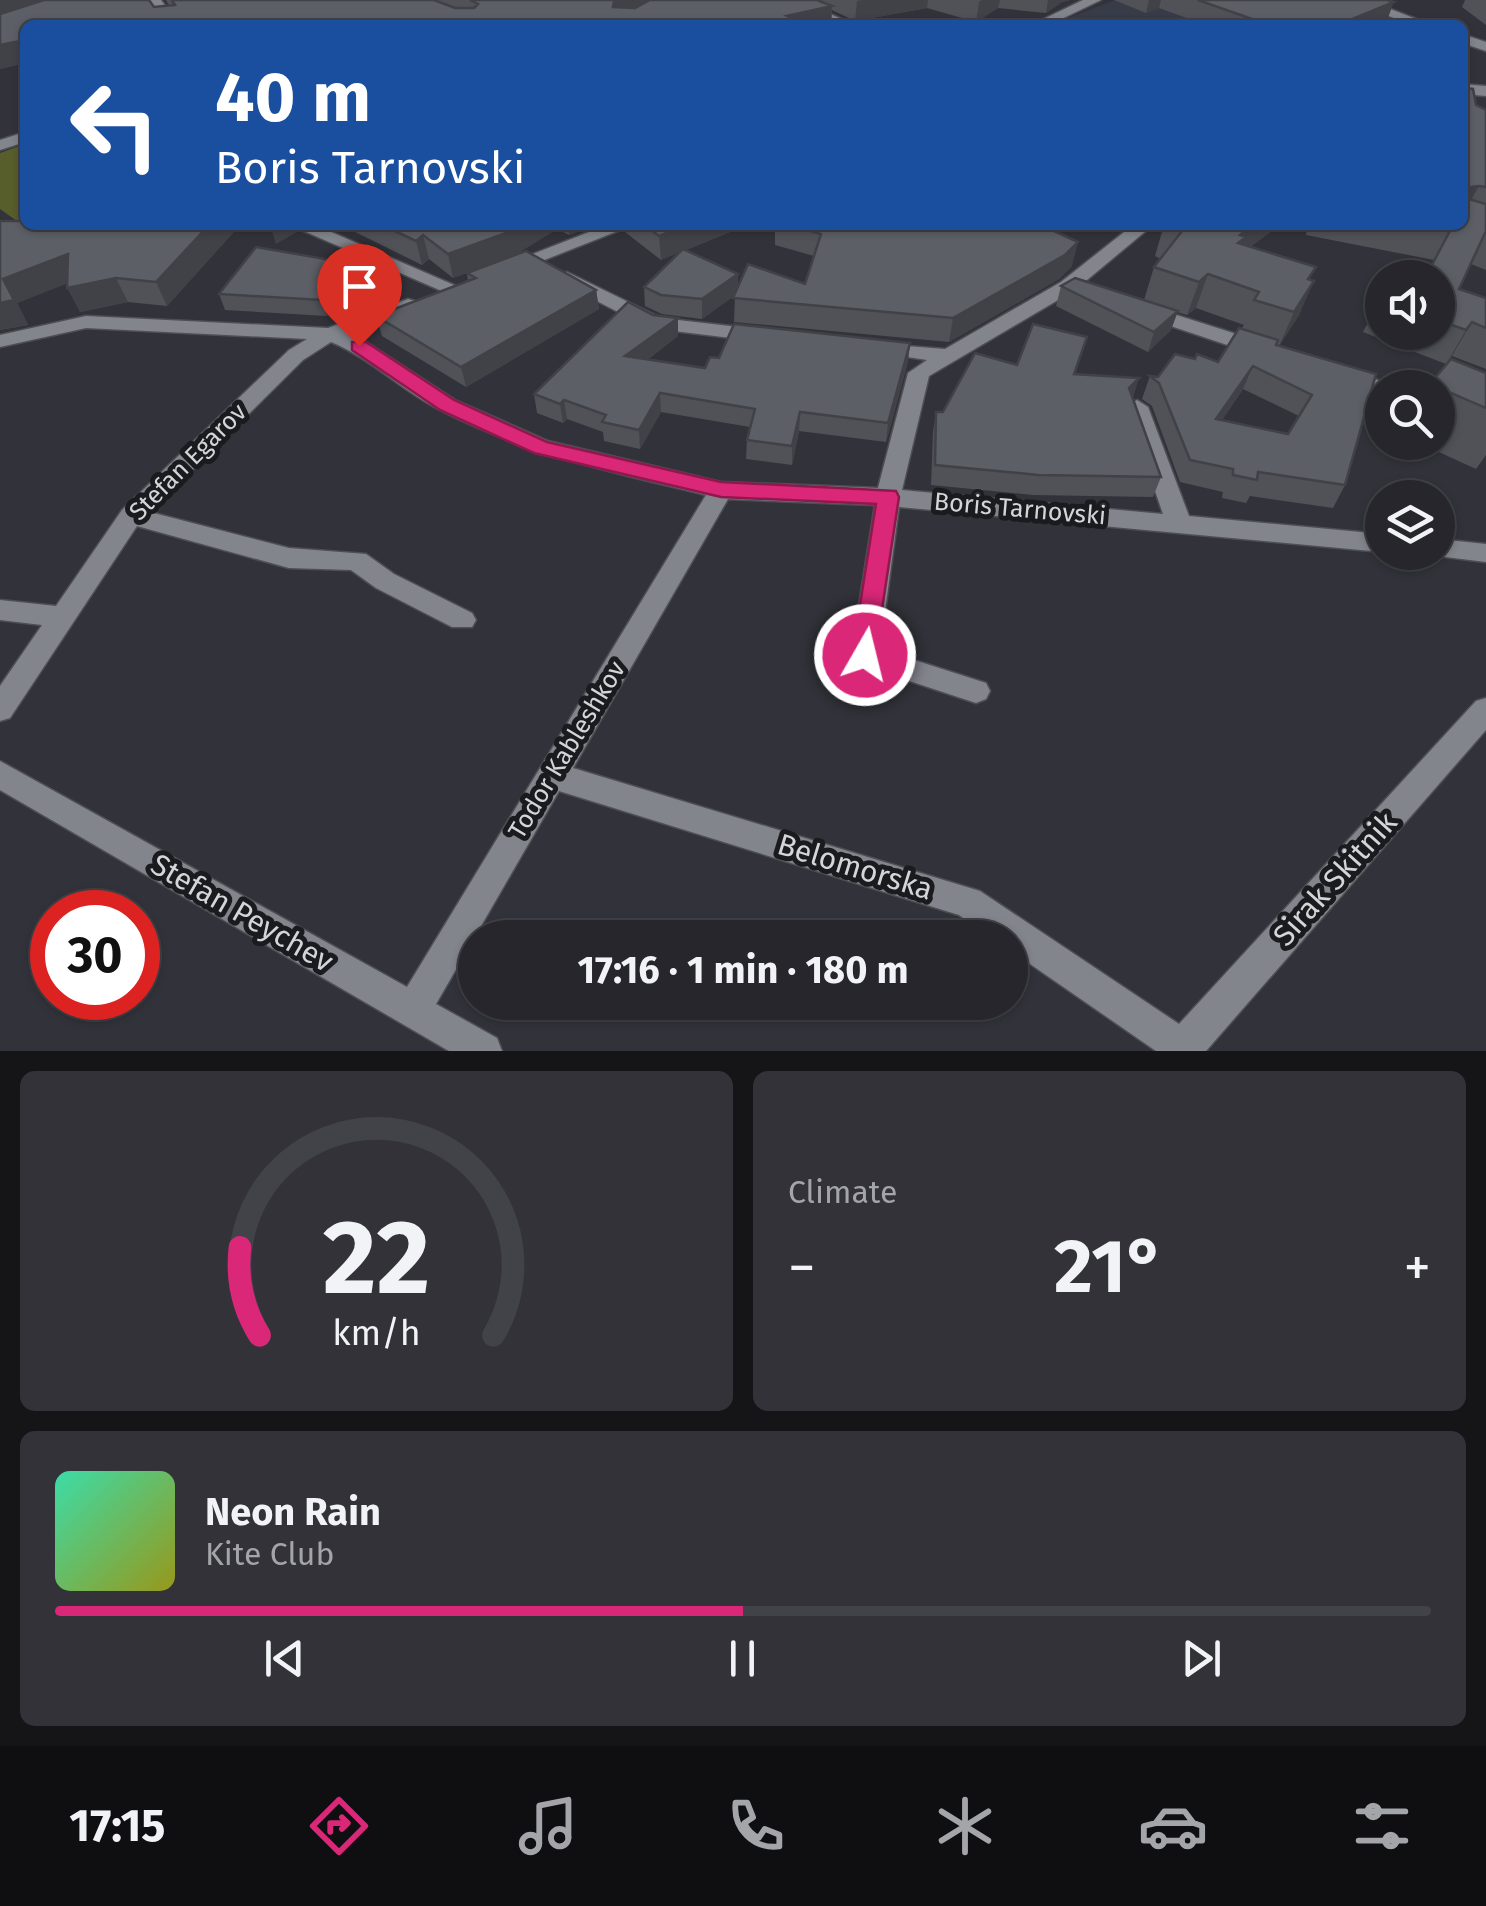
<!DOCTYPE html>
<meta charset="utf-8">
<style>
body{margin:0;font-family:"Fira Sans",sans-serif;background:#323238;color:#f1f3f6;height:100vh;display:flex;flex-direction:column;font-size:38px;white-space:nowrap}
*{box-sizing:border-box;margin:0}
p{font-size:32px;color:#a4a5a9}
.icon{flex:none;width:55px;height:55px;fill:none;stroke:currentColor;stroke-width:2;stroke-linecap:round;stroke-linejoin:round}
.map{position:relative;height:1051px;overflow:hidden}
.drawer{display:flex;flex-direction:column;gap:20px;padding:20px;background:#151518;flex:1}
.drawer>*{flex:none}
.hud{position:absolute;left:20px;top:20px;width:1448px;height:210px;border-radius:15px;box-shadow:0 2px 8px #0004,0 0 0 2px #424348;background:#1a4fa0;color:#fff;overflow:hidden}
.tools{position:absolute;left:1365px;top:260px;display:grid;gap:20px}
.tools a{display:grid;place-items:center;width:90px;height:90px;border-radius:50%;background:#26262c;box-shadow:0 2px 8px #0004,0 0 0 2px #424348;font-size:50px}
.speed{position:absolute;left:30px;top:890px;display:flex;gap:20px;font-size:50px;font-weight:700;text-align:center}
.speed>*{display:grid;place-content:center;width:130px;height:130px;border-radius:50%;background:#26262c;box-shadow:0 2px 8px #0004,0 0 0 2px #424348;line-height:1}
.speed .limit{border:15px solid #d22;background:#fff;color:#111}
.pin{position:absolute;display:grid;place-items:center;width:85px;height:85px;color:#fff;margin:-102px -42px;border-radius:50% 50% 50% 0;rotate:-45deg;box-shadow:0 0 10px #0007}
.pin .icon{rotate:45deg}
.me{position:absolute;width:110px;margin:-55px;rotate:8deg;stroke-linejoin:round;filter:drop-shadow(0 0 8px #0008)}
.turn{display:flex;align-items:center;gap:35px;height:210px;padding:0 30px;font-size:45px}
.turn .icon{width:130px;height:130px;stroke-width:2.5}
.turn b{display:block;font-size:70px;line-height:85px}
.big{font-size:75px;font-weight:700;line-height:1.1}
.drawer .widget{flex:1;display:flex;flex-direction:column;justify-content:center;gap:15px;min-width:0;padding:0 35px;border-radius:15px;background:#323238}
.drawer .dial{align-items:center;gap:0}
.dial svg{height:260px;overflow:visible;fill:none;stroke:#424348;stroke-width:7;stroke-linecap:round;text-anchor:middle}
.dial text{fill:#f1f3f6;stroke:none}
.song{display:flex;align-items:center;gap:30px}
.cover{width:120px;height:120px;border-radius:15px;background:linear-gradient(135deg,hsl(160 70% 55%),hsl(60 70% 35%))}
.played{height:10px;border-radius:5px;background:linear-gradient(90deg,#db2777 50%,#424348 50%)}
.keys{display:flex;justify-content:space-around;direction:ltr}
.heat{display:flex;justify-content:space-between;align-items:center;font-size:55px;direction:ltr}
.drawer .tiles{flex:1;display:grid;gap:20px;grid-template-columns:1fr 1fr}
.widget:last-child{grid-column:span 2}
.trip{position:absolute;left:458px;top:920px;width:570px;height:100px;border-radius:50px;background:#26262c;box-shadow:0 2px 8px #0004,0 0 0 2px #424348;font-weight:700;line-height:100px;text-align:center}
.menu{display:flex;height:160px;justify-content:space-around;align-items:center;background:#0f0f12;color:#a4a5a9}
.menu .icon{width:70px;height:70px}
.menu .active{color:#db2777}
.menu b{font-size:45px;color:#f1f3f6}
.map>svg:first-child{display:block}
</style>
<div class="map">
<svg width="1486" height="1051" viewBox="0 0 1486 1051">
<rect width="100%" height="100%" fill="#32333a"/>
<!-- built -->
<polygon fill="#383b48" points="1115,0 1335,0 1406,25 1081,25 1063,20"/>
<!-- green -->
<polygon fill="#585d2c" points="25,144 25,225 48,243 0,209 0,153"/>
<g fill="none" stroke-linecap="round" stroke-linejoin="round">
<!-- minor casing -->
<g stroke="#4e4f55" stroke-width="3">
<g id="minor">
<polygon points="147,0 161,0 179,25 165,25"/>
<polygon points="780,0 799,0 855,25 836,25"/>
<polygon points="1083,0 1101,0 1049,25 1031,25"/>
<polygon points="1347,0 1367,0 1432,25 1412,25"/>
<polygon points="1462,34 1486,42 1486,51 1462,43"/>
<polygon points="1462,84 1486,86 1486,96 1462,94"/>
<polygon points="25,132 25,142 0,150 0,140"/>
<polygon points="290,225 315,225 461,288 458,292 444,292"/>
<polygon points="607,225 633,225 514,272 507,274 497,268"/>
<path d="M1133 225H1153L1075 290 929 376 902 490 1163 514 1126 407 1137 400 1148 407 1189 516 1382 534V552L899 507 880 649 986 683 990 691 986 699 976 703 855 663 851 655 875 505 728 499 573 768 980 891 1179 1024 1476 701 1486 698V730L1206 1051H1156L1010 950V938H991L959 915 559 791 436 1004 497 1038 502 1051H449L0 790V761L407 987 706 495C613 472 528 455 442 411 403 392 372 359 331 342L303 360 150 512 289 548 366 554 394 574 472 613 476 620 472 627H452L376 588 351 570 289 568 137 526 10 718 0 721V686L42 625 0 620V600L56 606 122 510 289 350 307 339 86 328 0 347V335L86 316 328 328 408 299 415 301V309L349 334 366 342 455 400 548 441 721 482 878 488 908 373 927 360 868 351V343L945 349 1061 282Z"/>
<polygon points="567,272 661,318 765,330 775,336 765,342 649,328 560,282 560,274"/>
<polygon points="1145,305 1271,345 1275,350 1271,355 1257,355 1138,315 1138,307"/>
<polygon points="1340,368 1390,384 1392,388 1382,388 1382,396 1332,380 1329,375"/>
<polygon points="1438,539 1486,544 1486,562 1429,555 1438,552"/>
</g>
</g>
<!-- minor -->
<use href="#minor" fill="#83858d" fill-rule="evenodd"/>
</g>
<!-- wall -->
<g fill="#505258" fill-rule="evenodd">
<polygon points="0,0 154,7 169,6 166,0 1070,0 1062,2 1046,13 998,8 976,22 927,8 855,21 832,10 831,25 25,25 25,63 0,69"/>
<polygon points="1114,0 1387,0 1386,23 1380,25 1206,25 1159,8 1146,13"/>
<polygon points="1465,0 1486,0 1486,25 1462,7"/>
<polygon points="1476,105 1486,110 1486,270 1471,264 1459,289 1486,298 1486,369 1452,356 1446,364 1363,332 1382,296 1382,332 1438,332 1438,278 1434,260 1306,235 1307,225 1462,225"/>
<polygon points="25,225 240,225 167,306 128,302 80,312 67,283 17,303 28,325 0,330"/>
<polygon points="341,225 597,225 569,235 557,229 513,256 453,278 429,259 422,265"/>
<polygon points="625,225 747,225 686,250 738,288 805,284 814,256 775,245 775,225 1041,225 1072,266 1059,279 949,342 734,322 735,295 702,319 662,314 645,306 644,287 679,252 661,260 625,232"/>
<path d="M1164 225H1280L1250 247 1310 280 1299 315 1279 346 1376 374 1345 485 1333 508 1250 496 1246 503 1222 498 1223 492 1180 482 1152 406 1142 399 1150 376 1158 377 1195 359 1218 362 1244 325 1196 308 1187 315 1177 312 1171 330 1148 352 1056 306 1061 286 1144 300 1154 267 1161 259 1155 256ZM1243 389 1299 416 1288 434 1222 420Z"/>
<polygon points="467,273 596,290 599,309 466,387 382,336 376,316 468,281"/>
<polygon points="359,279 327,316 225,310 219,294"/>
<polygon points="678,336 648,359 705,368 719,358 908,362 886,442 799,431 792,465 746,459 747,440 750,427 661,412 640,449 604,441 603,432 567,419 563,423 537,413 534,394"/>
<polygon points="1087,337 1075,374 1133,399 1161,477 1153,497 1033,495 931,485 933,432 936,412 943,412 1017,365"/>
<polygon points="1451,359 1486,373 1486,455 1476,469 1417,442 1438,442 1438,388 1429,388"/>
</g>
<!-- shaded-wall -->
<g fill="#414247">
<polygon points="0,0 63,0 0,21"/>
<polygon points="617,0 654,0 616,25 613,7 614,2"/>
<polygon points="862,0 928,0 927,8 855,21 857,1"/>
<polygon points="982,0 1000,0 998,8 976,22 979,2"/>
<polygon points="1048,0 1070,0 1062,2 1046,13"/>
<polygon points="1149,0 1161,0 1159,8 1146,13"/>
<polygon points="1394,2 1386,23 1380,25 1348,25 1350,20"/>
<polygon points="832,6 831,25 787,25 787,16"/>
<polygon points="117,20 119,25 94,25"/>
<polygon points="25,40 25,63 0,69 0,45"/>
<polygon points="1479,186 1462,216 1462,188"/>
<polygon points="209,225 240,225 167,306 156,282"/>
<polygon points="289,225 294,225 297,232 276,244 273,234"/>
<polygon points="520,225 556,225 557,229 513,256 453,278 448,254"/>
<polygon points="568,225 597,225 569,235"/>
<polygon points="687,225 747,225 661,260 659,236"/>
<polygon points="1247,225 1280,225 1240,254 1226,276 1242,229"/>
<polygon points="423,235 429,259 422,265 416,241"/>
<polygon points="1078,242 1072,266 1059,279 949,342 953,318"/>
<polygon points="68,254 81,278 17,303 28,325 0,330 0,303 3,279"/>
<polygon points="354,264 359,279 327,316 322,300"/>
<polygon points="738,274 738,293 702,319 702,299"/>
<polygon points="1208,274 1196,308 1187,315 1199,282"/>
<polygon points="116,278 128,302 80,312 67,288"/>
<polygon points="1314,281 1299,315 1279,346 1294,312"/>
<polygon points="596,290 599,309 466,387 461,367"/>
<polygon points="1178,311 1171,330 1148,352 1154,332"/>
<polygon points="678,318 678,336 627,374 625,356"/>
<polygon points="1472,322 1452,356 1446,364 1466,330"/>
<polygon points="910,343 908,362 886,442 888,423"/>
<polygon points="1253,366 1243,389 1207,442 1216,419"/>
<polygon points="1139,378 1133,398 1129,388"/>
<polygon points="660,393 661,412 640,449 639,430"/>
<polygon points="564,400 567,419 563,423 560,404"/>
<polygon points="800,412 799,431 792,465 792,446"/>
</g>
<!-- building -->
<g fill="#5d5f66" stroke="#414247" stroke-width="2.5" fill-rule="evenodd">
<polygon points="44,0 149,0 154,7 175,5 172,0 434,0 455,8 474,8 478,4 470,0 617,0 614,2 613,7 635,8 650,0 817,0 832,6 787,16 808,25 120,25 117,20 94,25 25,25 25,40 0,45 0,14"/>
<polygon points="1198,0 1387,0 1394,2 1350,20 1352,25 1257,25 1255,20"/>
<polygon points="1462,88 1473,89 1476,105 1486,110 1486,187 1479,186 1462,188"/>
<polygon points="1462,197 1486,204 1486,231 1459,289 1486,298 1486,328 1472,322 1466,330 1438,320 1438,278 1425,278 1452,227 1440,225 1462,225"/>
<polygon points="0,221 25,221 25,225 209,225 156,282 116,278 67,288 68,254 3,279 14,300 0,303"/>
<polygon points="280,225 289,225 273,234"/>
<polygon points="382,225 520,225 509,232 448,254 423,235 416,241"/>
<polygon points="645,225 687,225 659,236"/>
<polygon points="788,225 1041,225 1078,242 1065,255 953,318 733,298 748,264 805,284 821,234"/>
<polygon points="1168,225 1247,225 1242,229 1246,230 1240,235 1246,237 1238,243 1316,267 1308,279 1314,281 1294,312 1254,300 1259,292 1208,274 1199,282 1154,267 1182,231"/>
<polygon points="256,247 354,264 322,300 219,294"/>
<polygon points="683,249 738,274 702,299 661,295 644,287"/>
<polygon points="526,251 596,290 461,367 376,316 476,278 467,273"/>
<polygon points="1075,278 1178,311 1154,332 1061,286"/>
<polygon points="628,302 653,315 678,318 625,356 705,368 710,357 719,358 734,324 910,343 888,423 800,412 792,446 747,440 755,409 660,393 639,430 602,422 606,415 564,400 560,404 534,394"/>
<polygon points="1033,324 1087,337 1074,374 1139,378 1129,388 1161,477 1038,475 935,465 936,412 943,412 975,353 1017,365"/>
<path d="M1239 328 1278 340 1276 345 1376 374 1345 485 1258 472 1257 480 1233 475V469L1190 460 1159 383 1150 376 1158 377 1175 354 1195 359 1197 354 1218 362ZM1253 366 1312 395 1288 434 1216 419Z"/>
<polygon points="1451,359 1486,373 1486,408 1430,384"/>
</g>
<!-- route -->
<polygon fill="#db2777" stroke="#8e194d" stroke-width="2.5" points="352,342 366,342 454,400 547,442 721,482 896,491 899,497 874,662 865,665 852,655 876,504 721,497 534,453 440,410 352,350"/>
<g text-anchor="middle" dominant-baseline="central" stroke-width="10" stroke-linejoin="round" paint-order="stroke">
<!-- street labels -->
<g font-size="25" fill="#d4d5d9" stroke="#1a1b1e">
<text transform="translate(188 462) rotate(-45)">Stefan Egarov</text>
<text transform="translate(1020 509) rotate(5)">Boris Tarnovski</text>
<text transform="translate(567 750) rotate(-59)">Todor Kableshkov</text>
</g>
<!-- near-street labels -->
<g font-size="30" fill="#d4d5d9" stroke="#1a1b1e">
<text transform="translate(855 867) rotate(17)">Belomorska</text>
<text transform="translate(1335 879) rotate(-48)">Sirak Skitnik</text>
<text transform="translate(242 913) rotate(30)">Stefan Peychev</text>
</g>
</g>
</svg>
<div class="tools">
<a><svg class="icon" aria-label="sound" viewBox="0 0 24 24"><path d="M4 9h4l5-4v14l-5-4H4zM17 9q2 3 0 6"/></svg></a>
<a><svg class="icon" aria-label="search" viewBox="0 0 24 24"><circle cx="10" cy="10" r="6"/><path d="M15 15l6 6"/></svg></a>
<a><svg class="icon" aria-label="layers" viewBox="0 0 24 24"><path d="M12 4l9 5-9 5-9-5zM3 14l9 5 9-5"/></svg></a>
</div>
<div class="speed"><div class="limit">30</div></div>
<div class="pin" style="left:359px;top:346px;background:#d93025"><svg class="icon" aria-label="arrive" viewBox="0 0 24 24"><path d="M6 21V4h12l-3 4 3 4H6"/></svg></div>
<svg class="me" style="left:865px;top:655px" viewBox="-20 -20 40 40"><circle r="17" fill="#db2777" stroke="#fff" stroke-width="3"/><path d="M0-11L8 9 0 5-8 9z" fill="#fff"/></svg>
<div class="trip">17:16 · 1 min · 180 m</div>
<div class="hud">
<div class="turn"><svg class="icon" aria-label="left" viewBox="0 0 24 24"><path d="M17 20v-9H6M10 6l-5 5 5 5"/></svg><div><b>40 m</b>Boris Tarnovski</div></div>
</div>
</div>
<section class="drawer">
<div class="tiles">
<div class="widget dial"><svg viewBox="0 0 100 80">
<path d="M14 69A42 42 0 1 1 86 69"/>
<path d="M14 69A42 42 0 0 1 8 42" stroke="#db2777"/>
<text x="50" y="56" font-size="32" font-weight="700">22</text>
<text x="50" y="72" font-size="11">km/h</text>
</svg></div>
<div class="widget"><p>Climate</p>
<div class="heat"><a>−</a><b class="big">21°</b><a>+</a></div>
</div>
<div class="widget">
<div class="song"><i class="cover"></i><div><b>Neon Rain</b><p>Kite Club</p></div></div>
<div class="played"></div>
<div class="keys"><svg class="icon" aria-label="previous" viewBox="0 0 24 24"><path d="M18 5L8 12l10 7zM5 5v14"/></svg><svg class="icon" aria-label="pause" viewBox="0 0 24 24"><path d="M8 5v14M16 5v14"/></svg><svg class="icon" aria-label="next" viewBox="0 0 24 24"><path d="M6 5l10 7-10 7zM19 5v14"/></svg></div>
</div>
</div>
</section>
<nav class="menu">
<b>17:15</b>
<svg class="icon active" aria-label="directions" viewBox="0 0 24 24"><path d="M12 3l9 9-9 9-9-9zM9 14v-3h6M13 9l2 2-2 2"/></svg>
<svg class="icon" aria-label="music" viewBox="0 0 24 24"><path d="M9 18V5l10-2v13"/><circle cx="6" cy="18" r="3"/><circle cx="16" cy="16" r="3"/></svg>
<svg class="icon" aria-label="phone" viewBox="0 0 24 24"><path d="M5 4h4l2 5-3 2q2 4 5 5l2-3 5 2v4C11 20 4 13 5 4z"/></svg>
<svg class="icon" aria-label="climate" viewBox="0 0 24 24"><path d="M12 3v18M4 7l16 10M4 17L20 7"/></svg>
<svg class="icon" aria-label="car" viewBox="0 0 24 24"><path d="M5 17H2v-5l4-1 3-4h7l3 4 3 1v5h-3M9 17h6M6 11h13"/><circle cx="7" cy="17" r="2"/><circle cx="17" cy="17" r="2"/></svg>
<svg class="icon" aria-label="filters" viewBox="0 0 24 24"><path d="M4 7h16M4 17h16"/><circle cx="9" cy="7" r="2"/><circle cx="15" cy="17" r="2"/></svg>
</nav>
